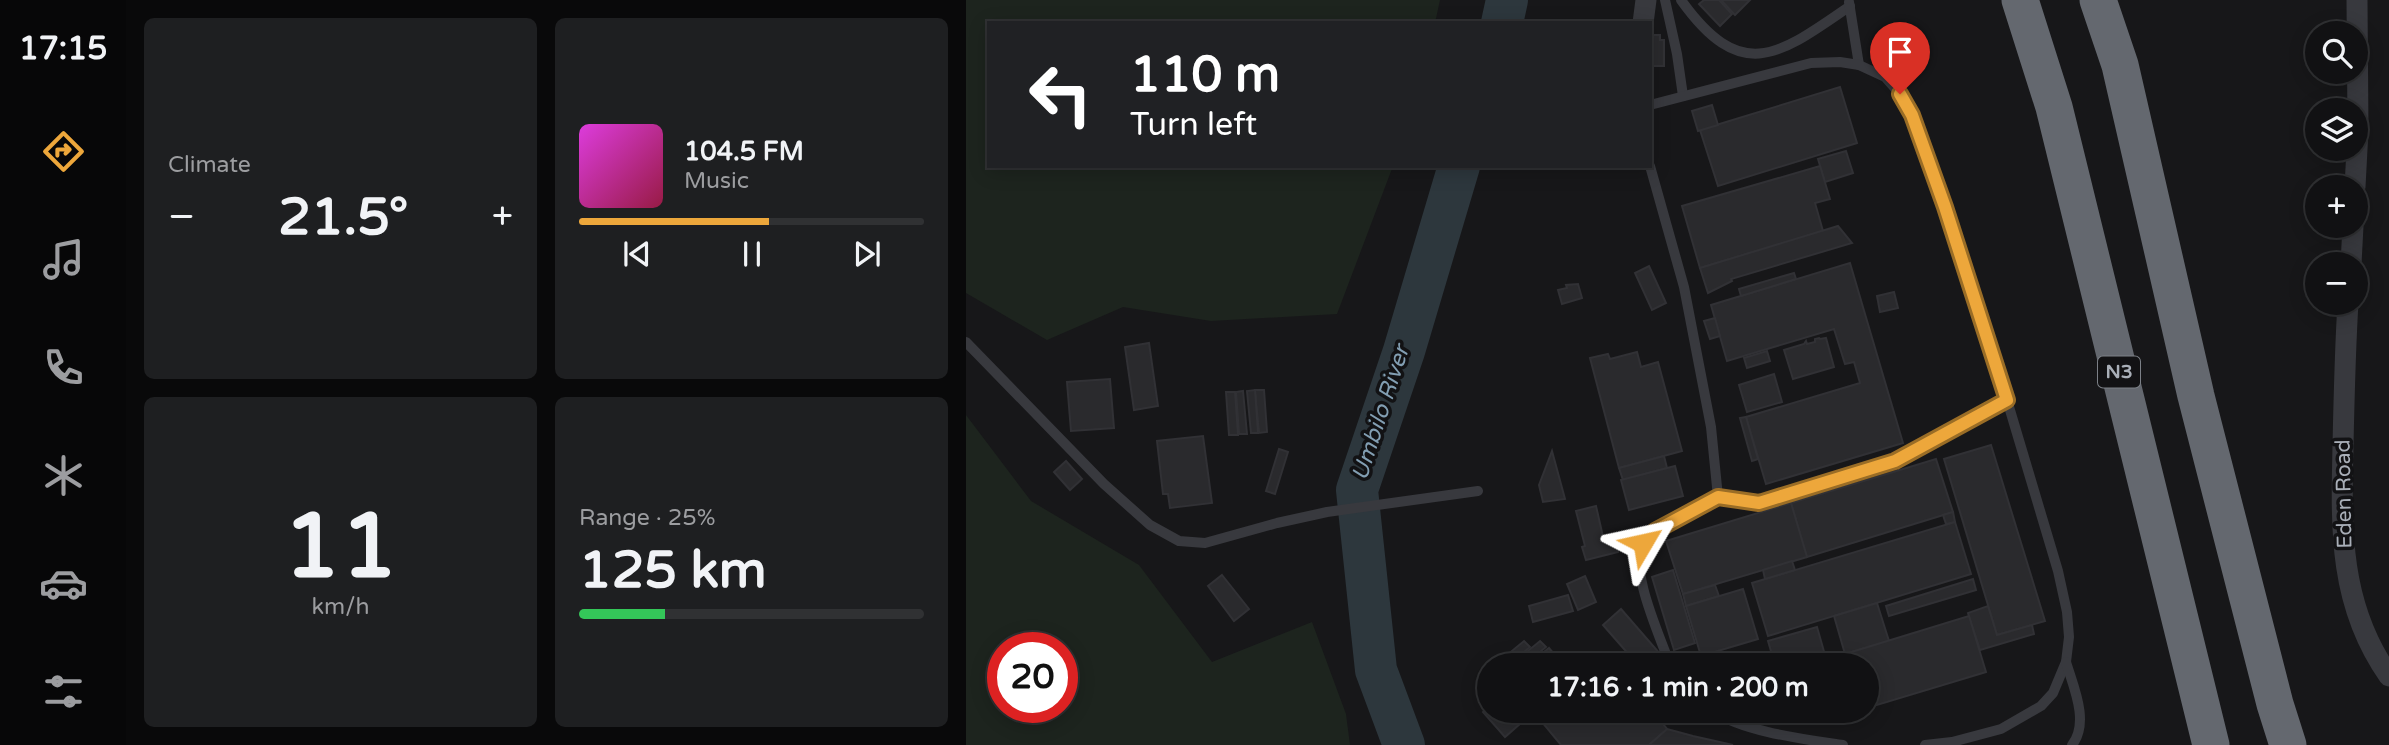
<!DOCTYPE html>
<meta charset="utf-8">
<style>
body{margin:0;font-family:"Varela Round",sans-serif;background:#1e1f21;color:#f1f3f6;height:100vh;display:flex;flex-direction:column;font-size:26px;white-space:nowrap}
*{box-sizing:border-box;margin:0}
p{font-size:23px;color:#9c9da0}
.icon{flex:none;width:38px;height:38px;fill:none;stroke:currentColor;stroke-width:2;stroke-linecap:round;stroke-linejoin:round}
.map{position:relative;flex:1;overflow:hidden}
.panel{display:flex;flex-direction:column;gap:18px;padding:18px;background:#09090a;width:840px}
.panel>*{flex:none}
.banner{position:absolute;left:21px;top:21px;width:665px;height:147px;border-radius:0px;box-shadow:0 4px 18px #0003,0 0 0 2px #303133;background:#202124;color:#fff;overflow:hidden}
.tools{position:absolute;left:1339px;top:21px;display:grid;gap:14px}
.tools a{display:grid;place-items:center;width:63px;height:63px;border-radius:50%;background:#111113;box-shadow:0 4px 18px #0003,0 0 0 2px #303133;font-size:35px}
.speed{position:absolute;left:21px;top:632px;display:flex;gap:14px;font-size:35px;font-weight:700;text-align:center}
.speed>*{display:grid;place-content:center;width:91px;height:91px;border-radius:50%;background:#111113;box-shadow:0 4px 18px #0003,0 0 0 2px #303133;line-height:1}
.speed .limit{border:10px solid #d22;background:#fff;color:#111}
.pin{position:absolute;display:grid;place-items:center;width:60px;height:60px;color:#fff;margin:-72px -30px;border-radius:50% 50% 50% 0;rotate:-45deg;box-shadow:0 0 7px #0007}
.pin .icon{rotate:45deg}
.me{position:absolute;width:77px;margin:-38px;rotate:54deg;stroke-linejoin:round;filter:drop-shadow(0 0 5px #0008)}
.turn{display:flex;align-items:center;gap:24px;height:147px;padding:0 28px;font-size:32px}
.turn .icon{width:91px;height:91px;stroke-width:2.5}
.turn b{display:block;font-size:49px;line-height:60px}
.big{font-size:52px;font-weight:700;line-height:1.1}
.panel .tile{flex:1;display:flex;flex-direction:column;justify-content:center;gap:10px;min-width:0;padding:0 24px;border-radius:10px;background:#1e1f21}
.panel .dial{align-items:center;gap:0}
.dial b{font-size:91px;line-height:1}
.song{display:flex;align-items:center;gap:21px}
.cover{width:84px;height:84px;border-radius:10px;background:linear-gradient(135deg,hsl(300 70% 55%),hsl(340 70% 35%))}
.played{height:7px;border-radius:4px;background:linear-gradient(90deg,#eda73b 55%,#303133 55%)}
.keys{display:flex;justify-content:space-around;direction:ltr}
.heat{display:flex;justify-content:space-between;align-items:center;font-size:38px;direction:ltr}
.charge{height:10px;border-radius:5px;background:linear-gradient(90deg,#34c759 25%,#303133 0)}
.panel .tiles{flex:1;display:grid;gap:18px;grid-template-columns:repeat(2,1fr)}
.trip{position:absolute;left:511px;top:653px;width:402px;height:70px;border-radius:35px;background:#111113;box-shadow:0 4px 18px #0003,0 0 0 2px #303133;font-weight:700;line-height:70px;text-align:center}
main{display:flex;flex:1;min-height:0}
.tab-bar{display:flex;flex-direction:column;width:126px;justify-content:space-around;align-items:center;background:#070708;color:#9c9da0}
.tab-bar .icon{width:49px;height:49px}
.tab-bar .current{color:#eda73b}
.tab-bar b{font-size:32px;color:#f1f3f6}
.map>svg:first-child{display:block}
</style>
<main>
<nav class="tab-bar">
<b>17:15</b>
<svg class="icon current" aria-label="directions" viewBox="0 0 24 24"><path d="M12 3l9 9-9 9-9-9zM9 14v-3h6M13 9l2 2-2 2"/></svg>
<svg class="icon" aria-label="music" viewBox="0 0 24 24"><path d="M9 18V5l10-2v13"/><circle cx="6" cy="18" r="3"/><circle cx="16" cy="16" r="3"/></svg>
<svg class="icon" aria-label="phone" viewBox="0 0 24 24"><path d="M5 4h4l2 5-3 2q2 4 5 5l2-3 5 2v4C11 20 4 13 5 4z"/></svg>
<svg class="icon" aria-label="climate" viewBox="0 0 24 24"><path d="M12 3v18M4 7l16 10M4 17L20 7"/></svg>
<svg class="icon" aria-label="car" viewBox="0 0 24 24"><path d="M5 17H2v-5l4-1 3-4h7l3 4 3 1v5h-3M9 17h6M6 11h13"/><circle cx="7" cy="17" r="2"/><circle cx="17" cy="17" r="2"/></svg>
<svg class="icon" aria-label="filters" viewBox="0 0 24 24"><path d="M4 7h16M4 17h16"/><circle cx="9" cy="7" r="2"/><circle cx="15" cy="17" r="2"/></svg>
</nav>
<section class="panel">
<div class="tiles">
<div class="tile"><p>Climate</p>
<div class="heat"><a>−</a><b class="big">21.5°</b><a>+</a></div>
</div>
<div class="tile">
<div class="song"><i class="cover"></i><div><b>104.5 FM</b><p>Music</p></div></div>
<div class="played"></div>
<div class="keys"><svg class="icon" aria-label="previous" viewBox="0 0 24 24"><path d="M18 5L8 12l10 7zM5 5v14"/></svg><svg class="icon" aria-label="pause" viewBox="0 0 24 24"><path d="M8 5v14M16 5v14"/></svg><svg class="icon" aria-label="next" viewBox="0 0 24 24"><path d="M6 5l10 7-10 7zM19 5v14"/></svg></div>
</div>
<div class="tile dial"><b>11</b><p>km/h</p></div>
<div class="tile"><p>Range · 25%</p><b class="big">125 km</b><div class="charge"></div></div>
</div>
</section>
<div class="map">
<svg width="1423" height="745" viewBox="0 0 1423 745">
<rect width="100%" height="100%" fill="#171719"/>
<!-- green -->
<g fill="#1d241e" fill-rule="evenodd">
<polygon points="0,0 474,0 469,23 23,23 23,166 427,166 371,314 245,321 157,307 81,340 0,293"/>
<path d="M0 415 65 501 173 565 246 662 346 622 380 714 384 745H0ZM37 648H96V707H37Z"/>
</g>
<g fill="none" stroke-linecap="round" stroke-linejoin="round">
<!-- river -->
<g stroke="#2d373d" stroke-width="42">
<polyline points="536,23 541,0"/>
<polyline points="438,745 410,670 391,490 438,351 493,166"/>
</g>
</g>
<!-- building -->
<g fill="#2a2a2d" stroke="#313135" stroke-width="2">
<polygon points="738,0 753,0 766,14 754,26 733,4"/>
<polygon points="755,0 784,0 769,15"/>
<polygon points="684,35 694,35 694,40 698,40 698,66 684,66"/>
<polygon points="874,87 891,143 752,186 734,130"/>
<polygon points="746,105 752,125 732,131 726,111"/>
<polygon points="880,151 887,173 859,182 852,159"/>
<polygon points="854,166 864,199 849,203 857,231 734,268 716,206"/>
<polygon points="872,226 886,243 765,279 766,281 742,293 734,268"/>
<polygon points="884,263 937,443 800,484 780,417 894,383 888,362 879,364 868,329 761,361 745,305"/>
<polygon points="683,266 700,303 686,310 669,273"/>
<polygon points="828,273 830,279 775,296 773,289"/>
<polygon points="612,284 616,298 596,304 592,290 601,288 600,285"/>
<polygon points="928,292 932,308 914,312 911,296"/>
<polygon points="749,318 754,336 744,339 738,321"/>
<polygon points="853,338 854,339 860,338 868,367 827,379 818,350 838,344 840,341 841,344 849,342 849,339"/>
<polygon points="183,343 192,406 168,410 159,347"/>
<polygon points="801,351 804,361 781,368 778,358"/>
<polygon points="671,352 675,367 692,362 716,451 653,468 624,358 642,354 644,359"/>
<polygon points="808,374 816,402 781,412 773,385"/>
<polygon points="144,379 148,428 105,431 101,382"/>
<polygon points="289,390 298,390 301,432 293,433"/>
<polygon points="289,390 292,433 285,433 281,391"/>
<polygon points="277,391 281,434 273,434 270,392"/>
<polygon points="260,392 269,392 272,435 263,435"/>
<polygon points="780,417 792,459 786,461 774,418"/>
<polygon points="237,436 246,503 204,508 202,494 197,494 191,441"/>
<polygon points="1025,445 1079,621 1031,635 978,459"/>
<polygon points="313,449 322,452 309,494 300,491"/>
<polygon points="586,451 599,499 577,502 573,485"/>
<polygon points="698,456 701,468 657,480 653,468"/>
<polygon points="970,459 987,512 841,557 825,503"/>
<polygon points="100,461 116,479 104,490 88,472"/>
<polygon points="709,466 717,496 663,510 655,480"/>
<polygon points="825,503 841,557 717,594 700,541"/>
<polygon points="630,506 638,541 649,538 652,552 620,560 616,547 619,546 610,511"/>
<polygon points="987,512 989,522 980,524 977,515"/>
<polygon points="989,522 1005,574 802,636 786,583"/>
<polygon points="826,561 829,570 799,579 797,570"/>
<polygon points="707,570 729,643 708,650 686,577"/>
<polygon points="256,575 283,609 268,621 242,586"/>
<polygon points="619,576 630,602 612,610 601,584"/>
<polygon points="1007,579 1010,590 923,616 920,606"/>
<polygon points="749,585 753,596 720,606 717,594"/>
<polygon points="777,589 792,639 735,656 720,606"/>
<polygon points="602,595 607,611 567,622 563,606"/>
<polygon points="911,603 923,641 879,654 868,616"/>
<polygon points="1022,606 1031,635 1066,625 1068,634 1014,650 1002,613"/>
<polygon points="655,609 702,663 699,665 672,665 637,625"/>
<polygon points="1003,616 1020,672 901,708 901,665 869,665 866,658"/>
<polygon points="851,627 861,662 850,665 809,665 802,641"/>
<polygon points="558,641 564,647 543,665 529,665"/>
<polygon points="574,641 580,647 558,665 545,665"/>
<polygon points="583,648 597,665 562,665"/>
<polygon points="644,654 653,665 630,665"/>
<polygon points="523,706 523,710 558,710 563,716 539,737 517,712"/>
<polygon points="566,710 686,710 701,729 683,745 595,745"/>
<polygon points="701,729 727,736 767,745 683,745"/>
</g>
<g fill="none" stroke-linecap="round" stroke-linejoin="round">
<!-- service -->
<g stroke="#38393e" stroke-width="10">
<polyline points="699,0 711,54 717,96"/>
<path d="M715 0C776 85 813 55 884 6"/>
<polyline points="883,2 893,65"/>
<polyline points="684,105 845,63 874,62 893,65 919,77 935,95 946,115 979,207 1041,400 1092,571 1101,612 1103,637 1100,662 1087,693 1075,706 1035,729 986,742 959,745"/>
<path d="M684 166 718 287 745 427 752 497C733 507 689 526 678 542 661 567 695 638 704 665"/>
<polyline points="0,342 138,484 184,525 213,541 239,543 311,523 361,512 512,491"/>
<polyline points="752,497 793,503 929,461 1041,400"/>
<path d="M1100 662C1107 686 1124 722 1106 745"/>
<path d="M745 710C778 732 837 739 877 745"/>
</g>
<!-- minor -->
<g stroke="#38393e" stroke-width="21">
<polyline points="677,23 680,0"/>
<polyline points="1389,187 1392,130 1391,0"/>
<polyline points="1385,264 1387,226"/>
<path d="M1382 303C1379 351 1378 398 1377 446 1375 530 1373 605 1423 676"/>
</g>
<!-- motorway -->
<g stroke="#64686f" stroke-width="37">
<polyline points="1054,0 1088,107 1245,745"/>
<polyline points="1132,0 1154,65 1230,396 1309,704 1322,745"/>
</g>
</g>
<g fill="none" stroke-linecap="round" stroke-linejoin="round">
<!-- route casing -->
<g stroke="#9a6d26" stroke-width="18">
<polyline id="route" points="677,543 689,531 752,497 793,503 929,461 1041,400 979,207 946,115 934,94"/>
</g>
<!-- route -->
<use href="#route" stroke="#eda73b" stroke-width="12"/>
</g>
<g text-anchor="middle" dominant-baseline="central" stroke-width="7" stroke-linejoin="round" paint-order="stroke">
<!-- shield labels -->
<rect fill="#121214" stroke="#7c8087" stroke-width="2" x="1132" y="356.5" width="42" height="31" rx="5"/>
<g font-size="19" font-weight="bold" fill="#a9afb8">
<text x="1153" y="372">N3</text>
</g>
<!-- street labels -->
<g font-size="21" fill="#a9afb8" stroke="#121214">
<text transform="translate(1378 494) rotate(-91)">Eden Road</text>
</g>
<!-- water labels -->
<g font-size="23" font-style="italic" fill="#829eb2" stroke="#121214">
<text transform="translate(415 413) rotate(-72)">Umbilo River</text>
</g>
</g>
</svg>
<div class="tools">
<a><svg class="icon" aria-label="search" viewBox="0 0 24 24"><circle cx="10" cy="10" r="6"/><path d="M15 15l6 6"/></svg></a>
<a><svg class="icon" aria-label="layers" viewBox="0 0 24 24"><path d="M12 4l9 5-9 5-9-5zM3 14l9 5 9-5"/></svg></a>
<a>+</a>
<a>−</a>
</div>
<div class="speed"><div class="limit">20</div></div>
<div class="pin" style="left:934px;top:94px;background:#d93025"><svg class="icon" aria-label="arrive" viewBox="0 0 24 24"><path d="M6 21V4h12l-3 4 3 4H6"/></svg></div>
<svg class="me" style="left:677px;top:543px" viewBox="-20 -20 40 40"><path d="M0-17L14 15 0 8-14 15z" fill="#eda73b" stroke="#fff" stroke-width="4"/></svg>
<div class="trip">17:16 · 1 min · 200 m</div>
<div class="banner">
<div class="turn"><svg class="icon" aria-label="left" viewBox="0 0 24 24"><path d="M17 20v-9H6M10 6l-5 5 5 5"/></svg><div><b>110 m</b>Turn left</div></div>
</div>
</div>
</main>
